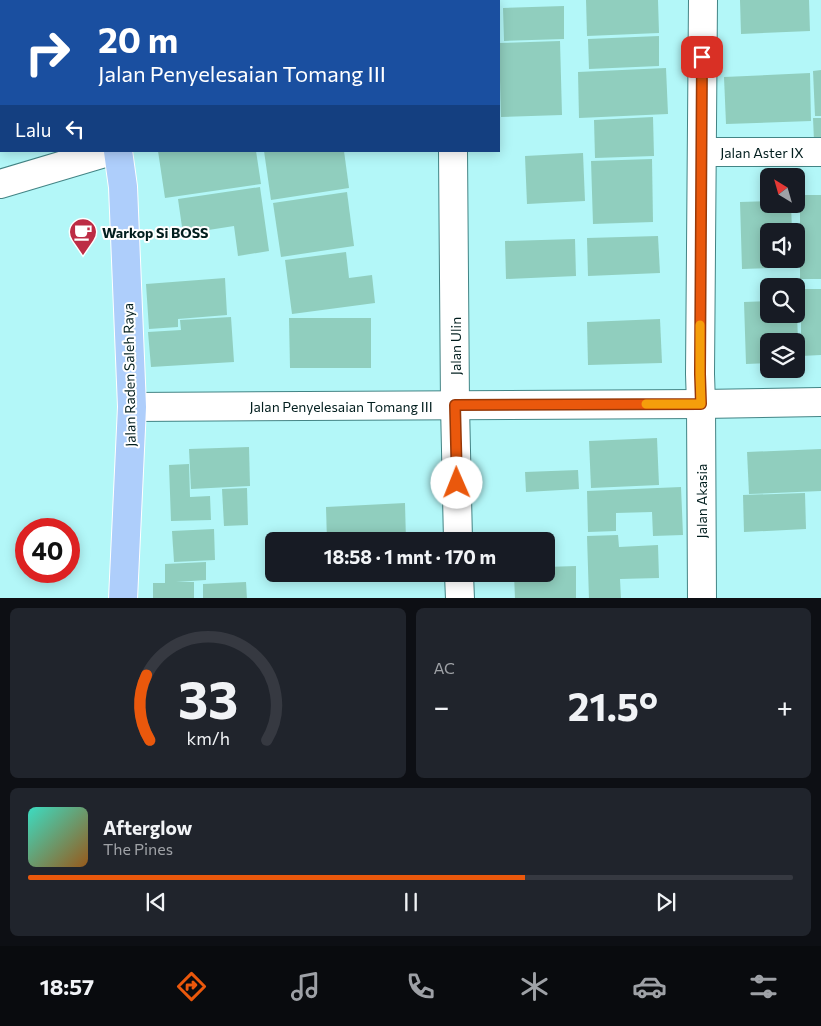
<!DOCTYPE html>
<html lang="id">
<meta charset="utf-8">
<style>
body{margin:0;font-family:Commissioner,sans-serif;background:#20242c;color:#f1f3f6;height:100vh;display:flex;flex-direction:column;font-size:19px;white-space:nowrap}
*{box-sizing:border-box;margin:0}
p{font-size:16px;color:#9ea1a6}
.icon{flex:none;width:28px;height:28px;fill:none;stroke:currentColor;stroke-width:2;stroke-linecap:round;stroke-linejoin:round}
.map{position:relative;height:598px;overflow:hidden}
.side{display:flex;flex-direction:column;gap:10px;padding:10px;background:#0d0f14;flex:1}
.side>*{flex:none}
.banner{position:absolute;left:0px;top:0px;width:500px;height:152px;box-shadow:0 2px 12px #0003;background:#1a4fa0;color:#fff;overflow:hidden}
.needle{width:32px;rotate:323deg}
.controls{position:absolute;left:760px;top:168px;display:grid;gap:10px}
.controls a{display:grid;place-items:center;width:45px;height:45px;border-radius:8px;background:#171b24;box-shadow:0 2px 12px #0003;font-size:25px}
.speed{position:absolute;left:15px;top:518px;display:flex;gap:10px;font-size:25px;font-weight:700;text-align:center}
.speed>*{display:grid;place-content:center;width:65px;height:65px;border-radius:50%;background:#171b24;box-shadow:0 2px 12px #0003;line-height:1}
.speed .limit{border:8px solid #d22;background:#fff;color:#111}
.pin{position:absolute;display:grid;place-items:center;width:42px;height:42px;color:#fff;margin:-21px;border-radius:10px;box-shadow:0 2px 8px #0006}
.me{position:absolute;width:55px;margin:-28px;rotate:359deg;stroke-linejoin:round;filter:drop-shadow(0 0 4px #0008)}
.turn{display:flex;align-items:center;gap:18px;height:105px;padding:0 15px;font-size:22px}
.turn .icon{width:65px;height:65px;stroke-width:2.5}
.turn b{display:block;font-size:35px;line-height:42px}
.then{display:flex;align-items:center;height:48px;padding:0 15px;background:#0003;gap:10px;font-size:19px}
.big{font-size:38px;font-weight:700;line-height:1.1}
.side .widget{flex:1;display:flex;flex-direction:column;justify-content:center;gap:8px;min-width:0;padding:0 18px;border-radius:8px;background:#20242c}
.side .dial{align-items:center;gap:0}
.dial svg{height:130px;overflow:visible;fill:none;stroke:#363941;stroke-width:7;stroke-linecap:round;text-anchor:middle}
.dial text{fill:#f1f3f6;stroke:none}
.song{display:flex;align-items:center;gap:15px}
.cover{width:60px;height:60px;border-radius:8px;background:linear-gradient(135deg,hsl(170 70% 55%),hsl(30 70% 35%))}
.played{height:5px;border-radius:2px;background:linear-gradient(90deg,#ea580c 65%,#363941 65%)}
.keys{display:flex;justify-content:space-around;direction:ltr}
.heat{display:flex;justify-content:space-between;align-items:center;font-size:28px;direction:ltr}
.side .tiles{flex:1;display:grid;gap:10px;grid-template-columns:1fr 1fr}
.widget:last-child{grid-column:span 2}
.trip{position:absolute;left:265px;top:532px;width:290px;height:50px;border-radius:8px;background:#171b24;box-shadow:0 2px 12px #0003;font-weight:700;line-height:50px;text-align:center}
.menu{display:flex;height:80px;justify-content:space-around;align-items:center;background:#090b0e;color:#9ea1a6}
.menu .icon{width:35px;height:35px}
.menu .on{color:#ea580c}
.menu b{font-size:22px;color:#f1f3f6}
.map>svg:first-child{display:block}
</style>
<div class="map">
<svg width="821" height="599" viewBox="0 0 821 599">
<rect width="100%" height="100%" fill="#b3f7f8"/>
<!-- building -->
<g fill="#90cebe">
<polygon points="586,0 658,0 659,33 587,36"/>
<polygon points="740,0 809,0 810,31 741,34"/>
<polygon points="564,6 564,39 504,41 503,8"/>
<polygon points="659,36 659,66 589,69 588,39"/>
<polygon points="560,41 562,115 501,117 499,43"/>
<polygon points="666,68 668,114 579,118 578,72"/>
<polygon points="821,70 821,116 815,116 813,71"/>
<polygon points="810,73 811,121 726,124 724,77"/>
<polygon points="653,117 654,156 595,158 594,120"/>
<polygon points="813,118 821,118 821,141 814,141"/>
<polygon points="158,151 256,151 261,184 165,198"/>
<polygon points="264,151 344,151 349,188 271,200"/>
<polygon points="583,153 585,201 527,204 525,156"/>
<polygon points="652,159 653,222 593,224 591,161"/>
<polygon points="260,187 269,251 238,256 234,226 183,234 178,199"/>
<polygon points="347,192 354,246 281,257 273,203"/>
<rect x="800" y="195" width="21" height="84"/>
<polygon points="769,201 769,204 791,204 792,231 769,231 769,259 771,259 772,268 742,269 740,202"/>
<polygon points="658,236 660,273 588,276 587,238"/>
<polygon points="575,239 576,276 506,279 505,241"/>
<polygon points="346,252 349,278 372,275 375,303 292,314 285,260"/>
<polygon points="225,278 227,315 178,319 178,327 149,329 146,284"/>
<polygon points="801,289 821,289 821,355 801,356"/>
<polygon points="769,301 769,314 797,314 798,341 769,341 769,363 746,364 744,302"/>
<polygon points="231,317 234,362 151,367 148,332 181,330 180,320"/>
<polygon points="289,318 371,318 371,368 290,368"/>
<polygon points="660,319 662,363 588,365 587,322"/>
<polygon points="657,438 659,485 591,488 589,441"/>
<polygon points="249,447 250,486 191,489 189,449"/>
<polygon points="821,449 821,491 749,494 747,452"/>
<polygon points="189,464 190,497 210,496 211,520 171,521 169,465"/>
<polygon points="578,470 579,489 526,492 525,472"/>
<polygon points="681,487 683,535 653,536 652,512 616,513 616,531 588,532 587,491"/>
<polygon points="247,488 248,525 224,526 222,489"/>
<polygon points="805,493 806,529 744,532 743,495"/>
<polygon points="405,503 406,541 327,541 326,507"/>
<polygon points="214,529 215,560 174,562 172,531"/>
<polygon points="618,535 619,547 658,545 659,578 620,579 621,599 589,599 587,536"/>
<polygon points="206,562 206,580 176,582 194,582 194,599 153,599 153,583 165,583 165,564"/>
<polygon points="576,566 576,599 515,599 514,574 546,574 546,567"/>
<polygon points="246,582 247,599 203,599 203,584"/>
</g>
<g fill="none" stroke-linecap="round" stroke-linejoin="round">
<!-- minor casing -->
<g stroke="#438485" stroke-width="30">
<g id="minor">
<polyline points="363,0 363,1"/>
<polyline points="453,0 453,1"/>
<polyline points="453,151 455,405 458,541"/>
<polyline points="702,152 821,152"/>
<polyline points="0,184 111,151"/>
<polyline points="132,407 701,404 821,402"/>
<polyline points="459,574 460,599"/>
<polyline points="702,599 701,404 700,374 703,0"/>
</g>
</g>
<!-- major casing -->
<g stroke="#fff" stroke-width="30">
<g id="major">
<polyline points="76,0 76,1"/>
<polyline points="118,151 123,187 132,407 123,599"/>
</g>
</g>
<!-- minor -->
<use href="#minor" stroke="#fff" stroke-width="28"/>
<!-- major -->
<use href="#major" stroke="#aecefb" stroke-width="28"/>
</g>
<g fill="none" stroke-linecap="round" stroke-linejoin="round">
<!-- route casing -->
<g stroke="#983908" stroke-width="12">
<polyline id="route" points="457,483 455,405 701,404 700,374 702,57"/>
</g>
<!-- route -->
<use href="#route" stroke="#ea580c" stroke-width="9"/>
<!-- slow -->
<polyline stroke="#f59e0b" stroke-width="9" points="646,404 701,404 700,374 700,325"/>
</g>
<!-- icons -->
<defs>
<g id="cafe-pin" transform="scale(1.4375)"><path d="M0 17L-7.5 6A9.5 9.5 0 1 1 7.5 6Z" fill="#bd2c45" stroke="#fff"/><path d="M-5.5-4.5H6V0H3Q3 3.5 0 3.5H-2.5Q-5.5 3.5-5.5 0ZM3-3.2v2h1.7v-2ZM-6 4.5H4V6H-6Z" fill="#fff"/></g>
</defs>
<g fill-rule="evenodd">
<use href="#cafe-pin" x="83" y="232"/>
</g>
<g text-anchor="middle" dominant-baseline="central" stroke-width="4" stroke-linejoin="round" paint-order="stroke">
<!-- street labels -->
<g font-size="14" fill="#021e1e" stroke="#fff">
<text x="762" y="152">Jalan Aster IX</text>
<text transform="translate(455 346) rotate(-90)">Jalan Ulin</text>
<text transform="translate(129 375) rotate(-91)">Jalan Raden Saleh Raya</text>
<text x="341" y="406">Jalan Penyelesaian Tomang III</text>
<text transform="translate(701 501) rotate(-90)">Jalan Akasia</text>
</g>
<!-- poi labels -->
<g font-size="14" font-weight="bold" fill="#021e1e" stroke="#fff" text-anchor="start">
<text x="102" y="232">Warkop Si BOSS</text>
</g>
</g>
</svg>
<div class="controls">
<a><svg class="needle" viewBox="-14 -14 28 28"><path d="M0-13l5 13h-10z" fill="#e53935"/><path d="M0 13l5-13h-10z" fill="#9ea1a6"/></svg></a>
<a><svg class="icon" aria-label="sound" viewBox="0 0 24 24"><path d="M4 9h4l5-4v14l-5-4H4zM17 9q2 3 0 6"/></svg></a>
<a><svg class="icon" aria-label="search" viewBox="0 0 24 24"><circle cx="10" cy="10" r="6"/><path d="M15 15l6 6"/></svg></a>
<a><svg class="icon" aria-label="layers" viewBox="0 0 24 24"><path d="M12 4l9 5-9 5-9-5zM3 14l9 5 9-5"/></svg></a>
</div>
<div class="speed"><div class="limit">40</div></div>
<div class="pin" style="left:702px;top:57px;background:#d93025"><svg class="icon" aria-label="arrive" viewBox="0 0 24 24"><path d="M6 21V4h12l-3 4 3 4H6"/></svg></div>
<svg class="me" style="left:457px;top:483px" viewBox="-20 -20 40 40"><circle r="19" fill="#fff"/><path d="M0-13L10 11 0 6-10 11z" fill="#ea580c"/></svg>
<div class="trip">18:58 · 1 mnt · 170 m</div>
<div class="banner">
<div class="turn"><svg class="icon" aria-label="right" viewBox="0 0 24 24"><path d="M7 20v-9h11M14 6l5 5-5 5"/></svg><div><b>20 m</b>Jalan Penyelesaian Tomang III</div></div>
<div class="then">Lalu<svg class="icon" aria-label="left" viewBox="0 0 24 24"><path d="M17 20v-9H6M10 6l-5 5 5 5"/></svg></div>
</div>
</div>
<section class="side">
<div class="tiles">
<div class="widget dial"><svg viewBox="0 0 100 80">
<path d="M14 69A42 42 0 1 1 86 69"/>
<path d="M14 69A42 42 0 0 1 12 29" stroke="#ea580c"/>
<text x="50" y="56" font-size="32" font-weight="700">33</text>
<text x="50" y="72" font-size="11">km/h</text>
</svg></div>
<div class="widget"><p>AC</p>
<div class="heat"><a>−</a><b class="big">21.5°</b><a>+</a></div>
</div>
<div class="widget">
<div class="song"><i class="cover"></i><div><b>Afterglow</b><p>The Pines</p></div></div>
<div class="played"></div>
<div class="keys"><svg class="icon" aria-label="previous" viewBox="0 0 24 24"><path d="M18 5L8 12l10 7zM5 5v14"/></svg><svg class="icon" aria-label="pause" viewBox="0 0 24 24"><path d="M8 5v14M16 5v14"/></svg><svg class="icon" aria-label="next" viewBox="0 0 24 24"><path d="M6 5l10 7-10 7zM19 5v14"/></svg></div>
</div>
</div>
</section>
<nav class="menu">
<b>18:57</b>
<svg class="icon on" aria-label="directions" viewBox="0 0 24 24"><path d="M12 3l9 9-9 9-9-9zM9 14v-3h6M13 9l2 2-2 2"/></svg>
<svg class="icon" aria-label="music" viewBox="0 0 24 24"><path d="M9 18V5l10-2v13"/><circle cx="6" cy="18" r="3"/><circle cx="16" cy="16" r="3"/></svg>
<svg class="icon" aria-label="phone" viewBox="0 0 24 24"><path d="M5 4h4l2 5-3 2q2 4 5 5l2-3 5 2v4C11 20 4 13 5 4z"/></svg>
<svg class="icon" aria-label="climate" viewBox="0 0 24 24"><path d="M12 3v18M4 7l16 10M4 17L20 7"/></svg>
<svg class="icon" aria-label="car" viewBox="0 0 24 24"><path d="M5 17H2v-5l4-1 3-4h7l3 4 3 1v5h-3M9 17h6M6 11h13"/><circle cx="7" cy="17" r="2"/><circle cx="17" cy="17" r="2"/></svg>
<svg class="icon" aria-label="filters" viewBox="0 0 24 24"><path d="M4 7h16M4 17h16"/><circle cx="9" cy="7" r="2"/><circle cx="15" cy="17" r="2"/></svg>
</nav>
